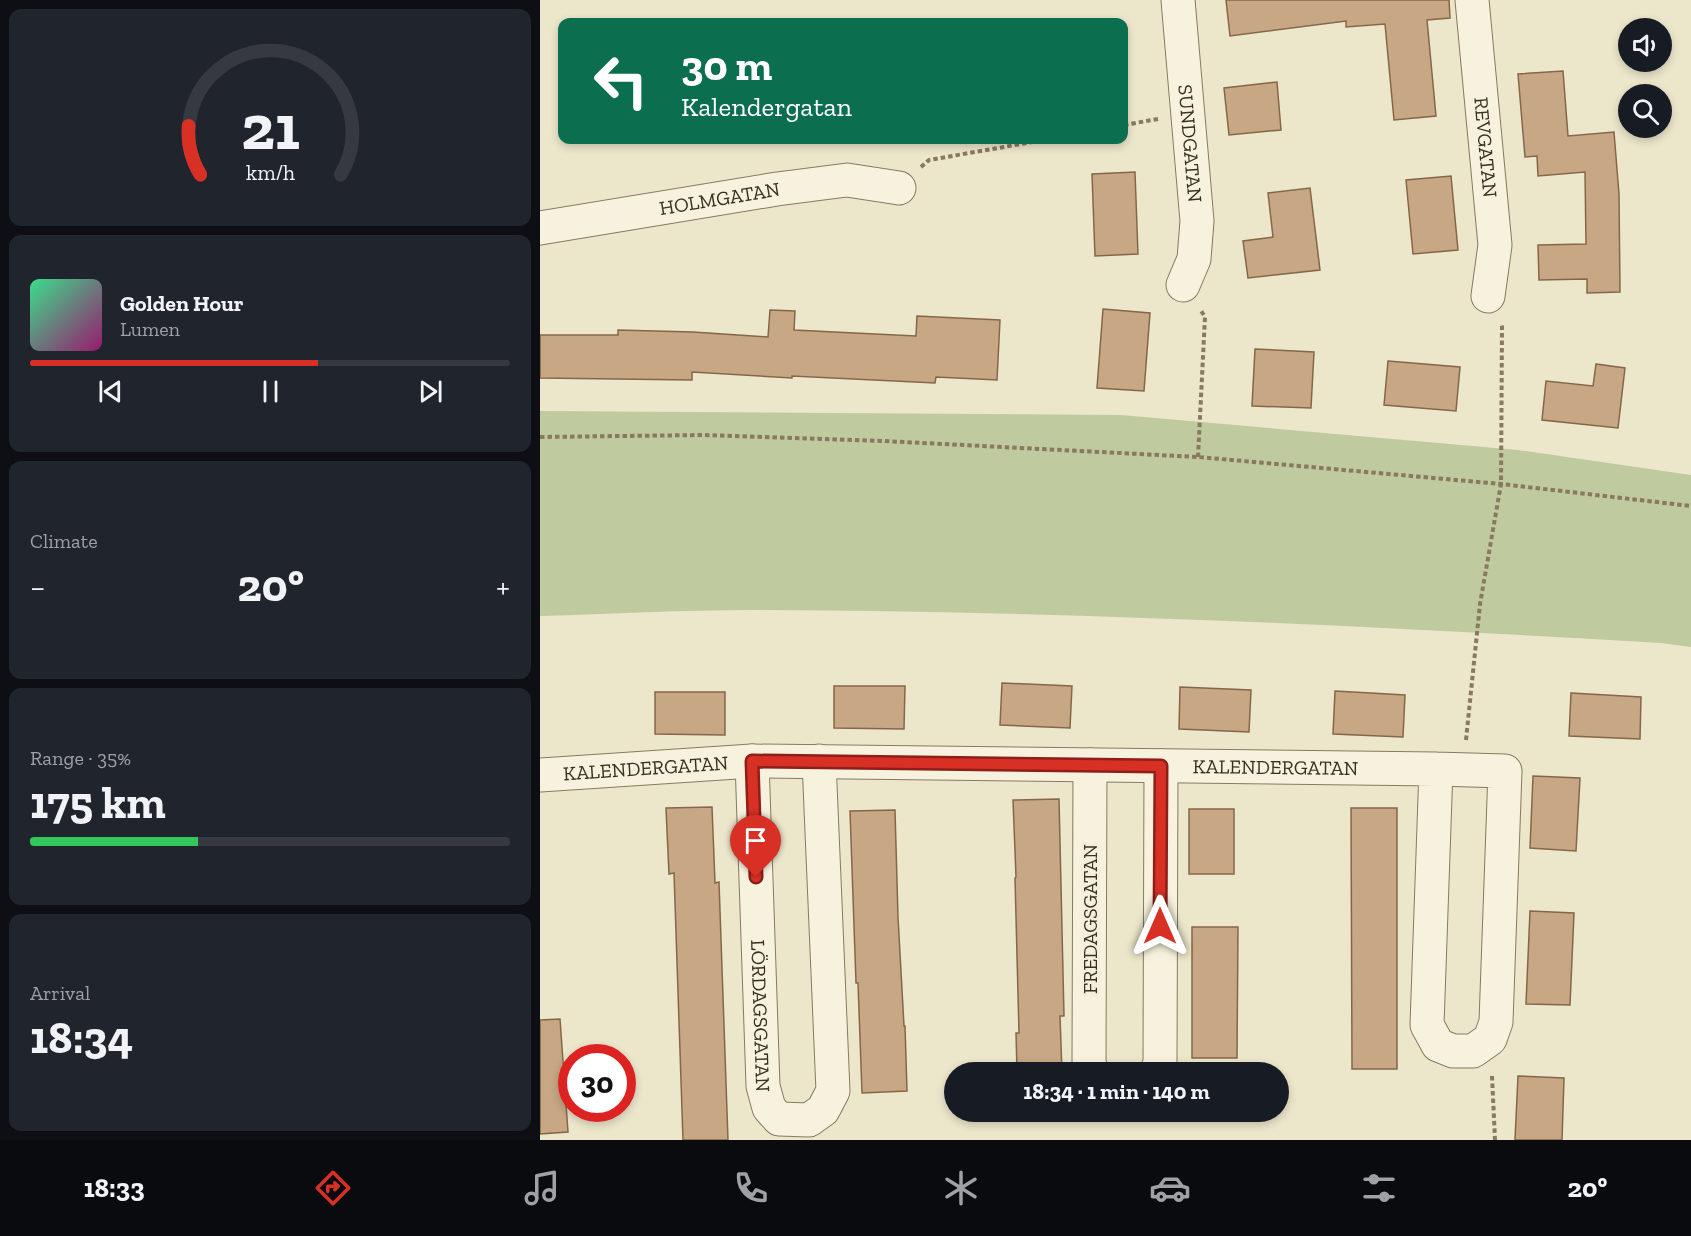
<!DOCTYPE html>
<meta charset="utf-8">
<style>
body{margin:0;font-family:"Zilla Slab",serif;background:#20242c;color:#f1f3f6;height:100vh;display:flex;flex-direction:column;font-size:22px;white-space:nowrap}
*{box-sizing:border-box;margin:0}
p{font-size:20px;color:#9ea1a6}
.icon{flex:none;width:33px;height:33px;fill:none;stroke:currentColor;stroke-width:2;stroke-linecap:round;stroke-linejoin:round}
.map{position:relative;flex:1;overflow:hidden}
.details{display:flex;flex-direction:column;gap:9px;padding:9px;background:#0d0f14;width:540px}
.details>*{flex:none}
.top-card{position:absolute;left:18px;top:18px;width:570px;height:126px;border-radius:12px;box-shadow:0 3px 9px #0003;background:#0b6e4f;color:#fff;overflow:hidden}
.fabs{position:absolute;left:1078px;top:18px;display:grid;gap:12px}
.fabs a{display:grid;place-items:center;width:54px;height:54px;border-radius:50%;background:#171b24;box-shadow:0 3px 9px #0003;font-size:30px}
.speed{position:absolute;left:18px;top:1044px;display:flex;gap:12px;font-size:30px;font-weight:700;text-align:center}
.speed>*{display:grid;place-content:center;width:78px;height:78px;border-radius:50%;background:#171b24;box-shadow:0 3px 9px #0003;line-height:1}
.speed .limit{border:9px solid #d22;background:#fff;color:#111}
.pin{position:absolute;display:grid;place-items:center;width:51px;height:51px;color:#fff;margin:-62px -26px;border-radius:50% 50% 50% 0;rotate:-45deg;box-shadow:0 0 6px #0007}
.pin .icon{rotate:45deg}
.me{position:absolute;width:66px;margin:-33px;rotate:0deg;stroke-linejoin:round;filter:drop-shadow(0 0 4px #0008)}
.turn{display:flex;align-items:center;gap:21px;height:126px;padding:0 24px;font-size:27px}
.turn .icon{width:78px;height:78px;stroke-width:2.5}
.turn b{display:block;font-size:42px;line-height:51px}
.big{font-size:45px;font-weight:800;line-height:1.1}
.details .card{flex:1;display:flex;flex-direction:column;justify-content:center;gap:9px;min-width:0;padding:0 21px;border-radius:12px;background:#20242c}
.details .dial{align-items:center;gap:0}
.dial svg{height:156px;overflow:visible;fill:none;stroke:#363941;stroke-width:7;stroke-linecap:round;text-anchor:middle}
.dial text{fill:#f1f3f6;stroke:none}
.song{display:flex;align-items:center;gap:18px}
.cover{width:72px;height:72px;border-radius:9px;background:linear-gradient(135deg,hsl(150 70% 55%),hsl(320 70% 35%))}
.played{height:6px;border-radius:3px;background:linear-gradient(90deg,#d93025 60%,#363941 60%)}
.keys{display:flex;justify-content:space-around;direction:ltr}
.heat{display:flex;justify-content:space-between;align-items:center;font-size:33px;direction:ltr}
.charge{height:9px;border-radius:4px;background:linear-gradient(90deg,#34c759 35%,#363941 0)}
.trip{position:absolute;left:404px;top:1062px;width:345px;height:60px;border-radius:30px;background:#171b24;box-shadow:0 3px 9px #0003;font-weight:800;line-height:60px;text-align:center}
.menu{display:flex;height:96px;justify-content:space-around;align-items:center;background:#090b0e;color:#9ea1a6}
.menu .icon{width:42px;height:42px}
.menu .on{color:#d93025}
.menu b{font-size:27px;color:#f1f3f6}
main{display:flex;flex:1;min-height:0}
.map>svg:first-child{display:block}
</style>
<main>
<section class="details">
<div class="card dial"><svg viewBox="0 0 100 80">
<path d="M14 69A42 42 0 1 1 86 69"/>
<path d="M14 69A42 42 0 0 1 8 44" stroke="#d93025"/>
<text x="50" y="56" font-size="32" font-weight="700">21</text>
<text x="50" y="72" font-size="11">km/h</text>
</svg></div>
<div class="card">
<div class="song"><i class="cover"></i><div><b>Golden Hour</b><p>Lumen</p></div></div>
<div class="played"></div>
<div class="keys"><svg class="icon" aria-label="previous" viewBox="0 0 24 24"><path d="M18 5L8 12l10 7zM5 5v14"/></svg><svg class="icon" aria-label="pause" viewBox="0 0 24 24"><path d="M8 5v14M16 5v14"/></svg><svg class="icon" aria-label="next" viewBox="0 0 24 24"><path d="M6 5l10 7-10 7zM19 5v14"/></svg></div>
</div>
<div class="card"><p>Climate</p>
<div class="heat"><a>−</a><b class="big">20°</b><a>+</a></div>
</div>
<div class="card"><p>Range · 35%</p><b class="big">175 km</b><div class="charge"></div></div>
<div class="card"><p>Arrival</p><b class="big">18:34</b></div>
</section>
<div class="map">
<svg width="1151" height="1140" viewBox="0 0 1151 1140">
<rect width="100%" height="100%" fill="#ece6cb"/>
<!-- green -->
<path fill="#c0ca9f" d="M0 411 581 415 978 450 1151 475V647L1121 643C819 625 517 611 214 610 143 610 71 614 0 616Z"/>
<!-- building -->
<g fill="#c7a784" stroke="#856748" stroke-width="1.5">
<polygon points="686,0 909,0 910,18 887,20 896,116 854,120 845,24 806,27 806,21 690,36"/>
<polygon points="1023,71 1028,136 1074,132 1079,194 1080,292 1047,293 1047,279 999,280 998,245 1046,244 1045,172 998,176 997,156 985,157 978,74"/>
<polygon points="737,82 741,130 689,135 684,88"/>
<polygon points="595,172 598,254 555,256 552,174"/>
<polygon points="911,176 918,250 873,254 866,180"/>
<polygon points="770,188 780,270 708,278 703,241 733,237 728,193"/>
<polygon points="563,309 610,313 604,391 557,388"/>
<polygon points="230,310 255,311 254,330 376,336 377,316 460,320 457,380 396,377 395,383 252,376 252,378 152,372 152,380 0,378 0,335 78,335 78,330 153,332 228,337"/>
<polygon points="715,349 774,352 771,408 712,406"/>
<polygon points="848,361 920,367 916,411 844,405"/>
<polygon points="1056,364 1085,368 1078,428 1002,420 1006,381 1053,386"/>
<polygon points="462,683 532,686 530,728 460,725"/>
<polygon points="294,686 365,686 364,729 294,728"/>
<polygon points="640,687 711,690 709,732 639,729"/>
<polygon points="795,691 865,695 863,737 793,734"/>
<polygon points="115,692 185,692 185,735 115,734"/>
<polygon points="1031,693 1101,697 1100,739 1029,736"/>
<polygon points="993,776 1040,778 1036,851 990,848"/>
<polygon points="519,799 524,1016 520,1016 522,1072 477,1072 476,1033 479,1033 475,878 476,877 473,800"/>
<polygon points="172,807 175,883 179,882 188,1140 143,1140 134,873 129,874 126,808"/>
<polygon points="811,808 857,808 857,1069 812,1069"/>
<rect x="649" y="809" width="45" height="65"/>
<polygon points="355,810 358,917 364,1026 365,1026 367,1091 322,1093 318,983 316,983 310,811"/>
<polygon points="990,911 1034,913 1030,1005 986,1004"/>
<polygon points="652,927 698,927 697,1058 652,1058"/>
<polygon points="20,1019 28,1132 0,1134 0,1020"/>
<polygon points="978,1076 1024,1078 1022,1140 975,1140"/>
</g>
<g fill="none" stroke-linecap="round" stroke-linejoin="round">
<!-- street casing -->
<g stroke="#887960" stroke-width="35">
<g id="street">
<path id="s1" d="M638 0 657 221 654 259 643 285"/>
<path id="s2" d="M932 0 955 245 948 296"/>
<path id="s3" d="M0 228 237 189 307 180 359 188"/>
<path id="s4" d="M212 761 223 1086 229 1108 239 1119 269 1120 283 1110 293 1091 279 761"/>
<polyline points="550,765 549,1065 553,1072"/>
<path id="s5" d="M0 775 212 761 896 769 965 771 956 1022 950 1039 933 1051H913L898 1045 887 1025 896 769"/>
<polyline points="616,1072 620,1064 621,766"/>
</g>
</g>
<!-- path -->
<g stroke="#887960" stroke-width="4" stroke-dasharray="4.5 3" stroke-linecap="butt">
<polyline points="584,125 618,119"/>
<polyline points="381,167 389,160 504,140"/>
<polyline points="0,437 163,435 344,441 658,457 961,484 1151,506"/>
<polyline points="658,457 665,317 660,309"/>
<polyline points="926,740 940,604 961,484 962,327 961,324"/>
<polyline points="952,1076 955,1140"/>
</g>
<!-- street -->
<use href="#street" stroke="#f7f2de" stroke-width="33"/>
</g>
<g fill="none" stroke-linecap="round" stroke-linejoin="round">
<!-- route casing -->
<g stroke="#8d1f18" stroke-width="15">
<polyline id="route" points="216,877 212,761 621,766 620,926"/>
</g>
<!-- route -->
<use href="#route" stroke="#d93025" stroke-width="10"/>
</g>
<g text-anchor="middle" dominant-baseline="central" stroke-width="6" stroke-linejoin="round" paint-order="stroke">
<!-- street labels -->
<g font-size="20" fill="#3a3022" stroke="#f4efda">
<text stroke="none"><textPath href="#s1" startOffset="144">SUNDGATAN</textPath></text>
<text stroke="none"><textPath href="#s2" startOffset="148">REVGATAN</textPath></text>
<text stroke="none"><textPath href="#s3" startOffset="182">HOLMGATAN</textPath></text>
<text stroke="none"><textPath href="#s5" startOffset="736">KALENDERGATAN</textPath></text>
<text stroke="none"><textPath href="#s5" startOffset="106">KALENDERGATAN</textPath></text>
<text transform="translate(550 919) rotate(-90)">FREDAGSGATAN</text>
<text stroke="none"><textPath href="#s4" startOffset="255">LÖRDAGSGATAN</textPath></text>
</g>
</g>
</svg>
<div class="fabs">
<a><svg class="icon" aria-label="sound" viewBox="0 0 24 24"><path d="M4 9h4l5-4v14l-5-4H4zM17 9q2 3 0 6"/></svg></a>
<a><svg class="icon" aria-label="search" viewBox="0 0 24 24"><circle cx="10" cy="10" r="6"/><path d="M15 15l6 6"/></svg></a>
</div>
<div class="speed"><div class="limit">30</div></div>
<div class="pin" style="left:216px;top:877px;background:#d93025"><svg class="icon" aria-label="arrive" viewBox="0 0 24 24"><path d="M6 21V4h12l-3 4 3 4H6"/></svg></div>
<svg class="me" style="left:620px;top:926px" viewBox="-20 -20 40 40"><path d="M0-17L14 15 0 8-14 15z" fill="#d93025" stroke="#fff" stroke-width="4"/></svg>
<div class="trip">18:34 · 1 min · 140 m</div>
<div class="top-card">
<div class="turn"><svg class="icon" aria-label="left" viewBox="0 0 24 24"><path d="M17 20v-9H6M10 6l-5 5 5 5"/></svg><div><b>30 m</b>Kalendergatan</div></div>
</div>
</div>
</main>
<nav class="menu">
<b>18:33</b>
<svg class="icon on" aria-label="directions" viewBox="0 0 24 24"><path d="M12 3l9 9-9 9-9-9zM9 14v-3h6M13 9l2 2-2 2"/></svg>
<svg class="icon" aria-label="music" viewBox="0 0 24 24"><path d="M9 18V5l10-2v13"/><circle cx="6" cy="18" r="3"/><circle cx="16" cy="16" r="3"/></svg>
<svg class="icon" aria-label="phone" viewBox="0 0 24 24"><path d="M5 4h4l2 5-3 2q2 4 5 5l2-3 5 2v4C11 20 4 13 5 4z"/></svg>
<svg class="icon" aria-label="climate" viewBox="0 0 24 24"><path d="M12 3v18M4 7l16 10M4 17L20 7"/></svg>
<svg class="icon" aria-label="car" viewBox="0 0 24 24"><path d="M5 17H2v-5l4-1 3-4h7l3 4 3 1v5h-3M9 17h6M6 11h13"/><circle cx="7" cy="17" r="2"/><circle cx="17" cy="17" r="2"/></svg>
<svg class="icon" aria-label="filters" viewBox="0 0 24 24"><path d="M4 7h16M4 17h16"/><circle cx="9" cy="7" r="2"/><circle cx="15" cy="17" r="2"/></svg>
<b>20°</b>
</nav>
